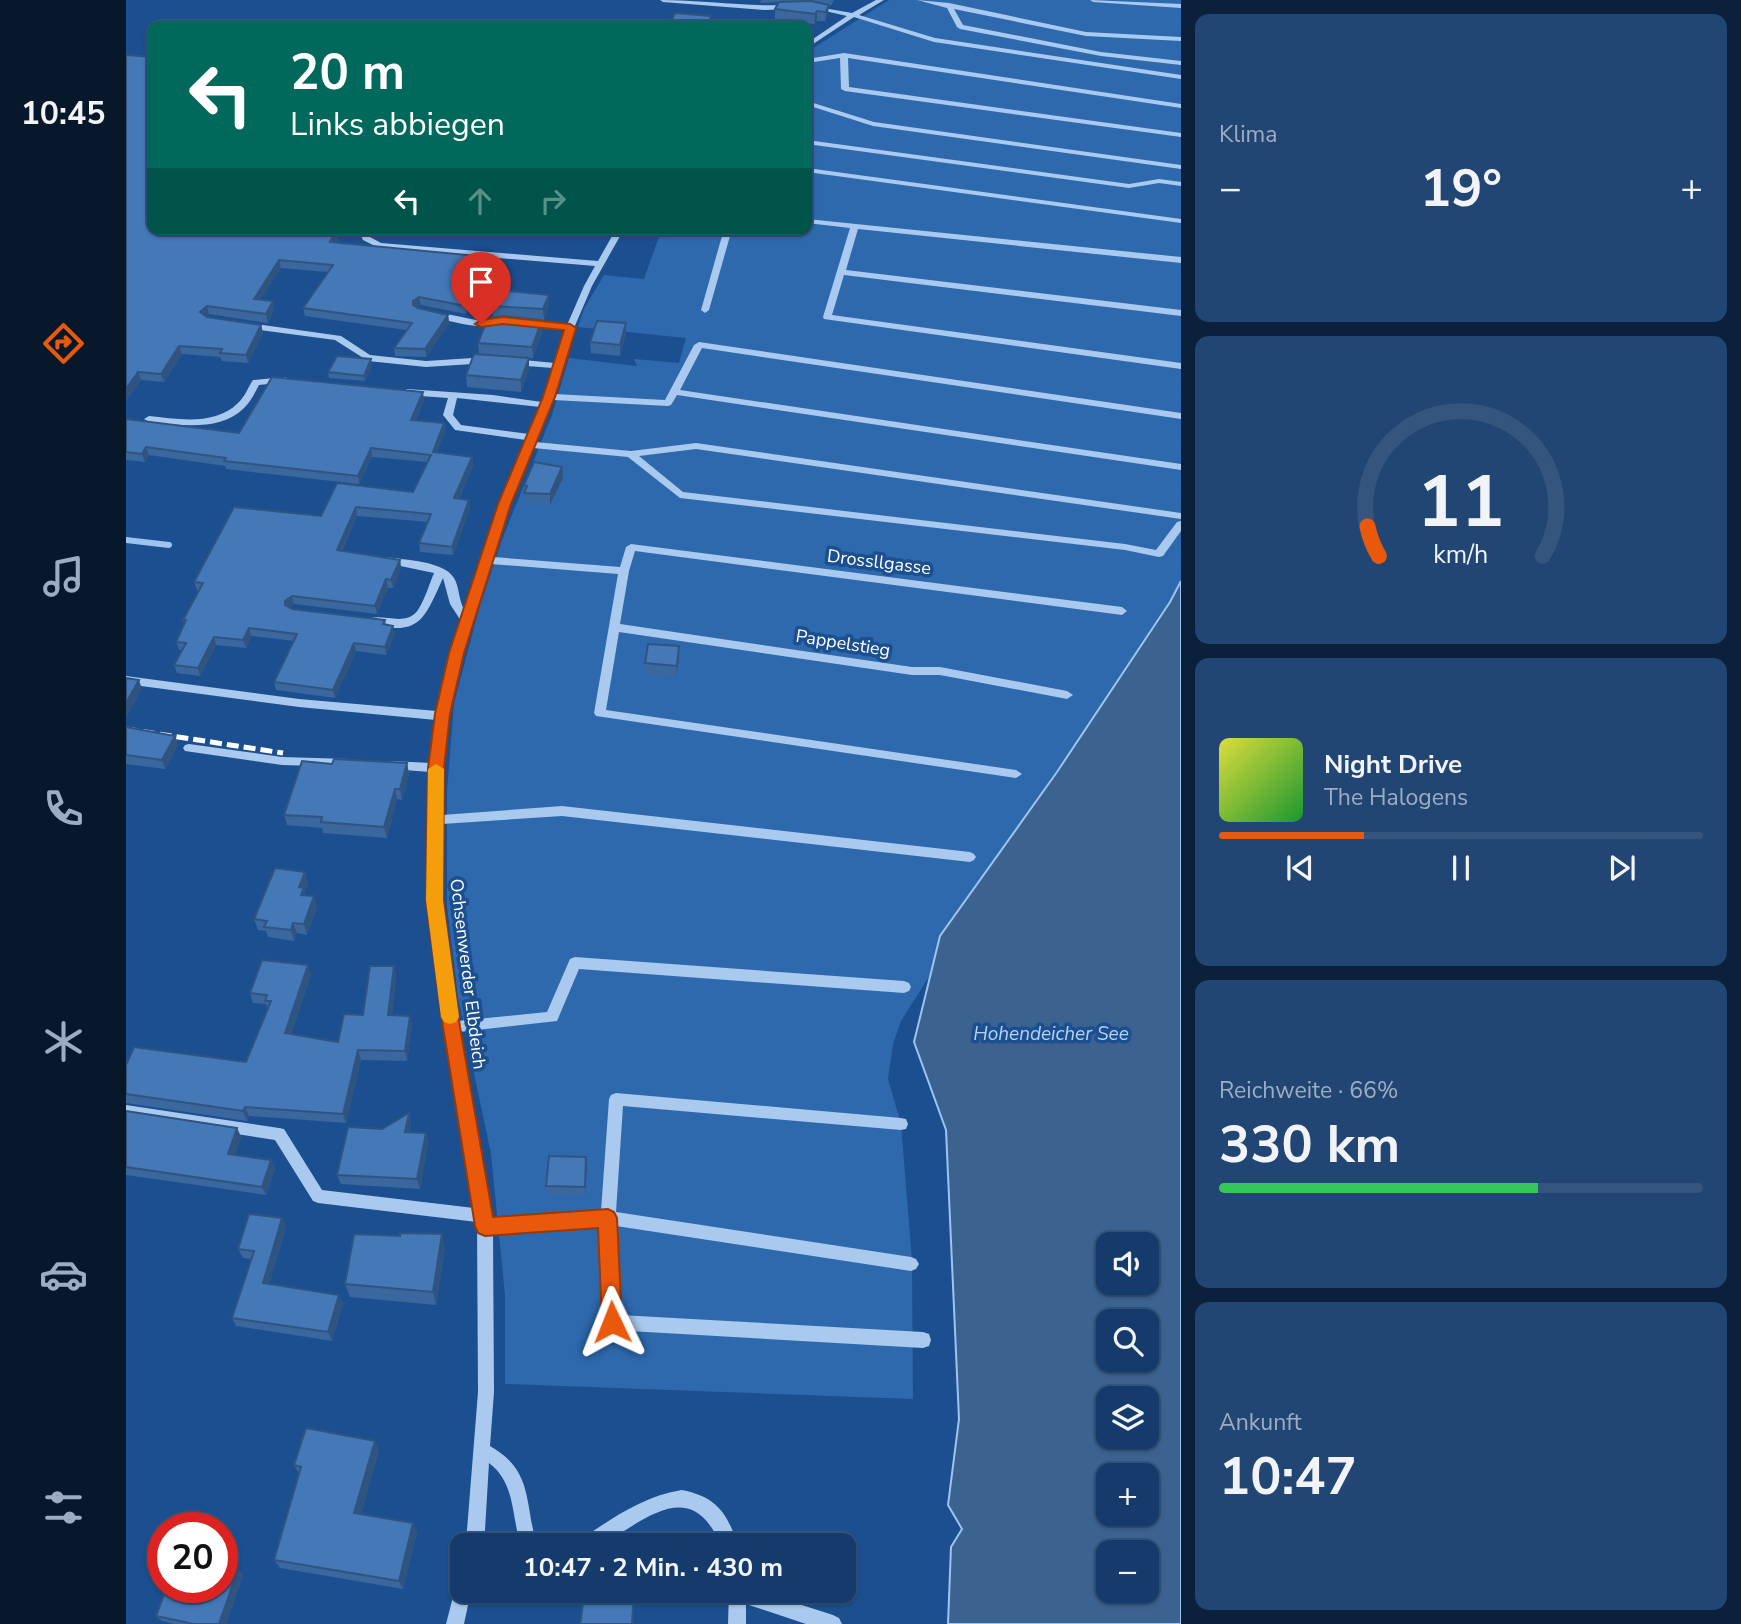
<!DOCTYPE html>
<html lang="de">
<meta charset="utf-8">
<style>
body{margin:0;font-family:"Nunito Sans",sans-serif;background:#214673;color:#f1f3f6;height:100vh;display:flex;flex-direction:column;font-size:26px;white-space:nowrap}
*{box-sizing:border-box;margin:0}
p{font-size:23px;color:#9dadc1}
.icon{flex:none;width:38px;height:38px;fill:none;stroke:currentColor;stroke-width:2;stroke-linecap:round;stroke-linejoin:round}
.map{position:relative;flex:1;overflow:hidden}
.panel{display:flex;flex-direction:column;gap:14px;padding:14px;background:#0b203b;width:560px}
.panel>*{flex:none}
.hud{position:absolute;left:21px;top:21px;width:665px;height:214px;border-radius:14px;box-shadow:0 2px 5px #0004,0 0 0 2px #33557e;background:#00695c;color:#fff;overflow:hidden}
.buttons{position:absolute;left:970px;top:1232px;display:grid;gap:14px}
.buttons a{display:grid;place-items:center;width:63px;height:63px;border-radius:14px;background:#143b6b;box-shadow:0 2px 5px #0004,0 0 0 2px #33557e;font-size:35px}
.speed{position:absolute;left:21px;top:1512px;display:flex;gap:14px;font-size:35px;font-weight:700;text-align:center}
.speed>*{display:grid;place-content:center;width:91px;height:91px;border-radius:50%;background:#143b6b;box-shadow:0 2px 5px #0004,0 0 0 2px #33557e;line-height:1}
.speed .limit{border:10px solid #d22;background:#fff;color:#111}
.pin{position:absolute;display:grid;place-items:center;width:60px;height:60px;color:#fff;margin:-72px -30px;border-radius:50% 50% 50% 0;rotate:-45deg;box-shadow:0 0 7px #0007}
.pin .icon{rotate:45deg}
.me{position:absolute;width:77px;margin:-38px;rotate:358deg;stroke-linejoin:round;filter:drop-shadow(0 0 5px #0008)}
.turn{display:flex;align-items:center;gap:24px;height:147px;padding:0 28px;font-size:32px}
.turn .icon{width:91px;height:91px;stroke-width:2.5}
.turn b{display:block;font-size:49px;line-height:60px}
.lanes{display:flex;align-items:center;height:66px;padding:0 28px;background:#0003;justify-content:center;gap:35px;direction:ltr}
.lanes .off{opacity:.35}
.big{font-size:52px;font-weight:700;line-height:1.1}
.panel .tile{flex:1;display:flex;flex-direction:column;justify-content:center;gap:10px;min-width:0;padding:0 24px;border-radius:14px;background:#214673}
.panel .dial{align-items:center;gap:0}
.dial svg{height:182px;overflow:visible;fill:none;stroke:#33557e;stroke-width:7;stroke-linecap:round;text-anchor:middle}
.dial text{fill:#f1f3f6;stroke:none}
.song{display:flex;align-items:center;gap:21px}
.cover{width:84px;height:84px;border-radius:10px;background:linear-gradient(135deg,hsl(60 70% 55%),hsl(130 70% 35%))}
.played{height:7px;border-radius:4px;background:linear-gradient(90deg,#ea580c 30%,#33557e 30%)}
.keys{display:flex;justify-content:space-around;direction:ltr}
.heat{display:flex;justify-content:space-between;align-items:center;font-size:38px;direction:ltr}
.charge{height:10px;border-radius:5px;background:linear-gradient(90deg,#34c759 66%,#33557e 0)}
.trip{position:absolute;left:324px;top:1533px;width:406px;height:70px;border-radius:14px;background:#143b6b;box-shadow:0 2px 5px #0004,0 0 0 2px #33557e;font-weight:700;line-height:70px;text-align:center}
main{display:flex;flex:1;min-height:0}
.tabs{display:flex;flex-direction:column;width:126px;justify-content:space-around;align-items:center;background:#08182b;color:#9dadc1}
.tabs .icon{width:49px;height:49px}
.tabs .active{color:#ea580c}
.tabs b{font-size:32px;color:#f1f3f6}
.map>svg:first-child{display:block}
</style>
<main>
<nav class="tabs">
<b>10:45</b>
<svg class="icon active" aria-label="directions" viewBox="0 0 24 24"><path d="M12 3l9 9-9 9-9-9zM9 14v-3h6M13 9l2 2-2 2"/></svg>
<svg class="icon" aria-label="music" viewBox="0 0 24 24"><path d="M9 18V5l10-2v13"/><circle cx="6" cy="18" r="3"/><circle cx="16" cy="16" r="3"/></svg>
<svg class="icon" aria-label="phone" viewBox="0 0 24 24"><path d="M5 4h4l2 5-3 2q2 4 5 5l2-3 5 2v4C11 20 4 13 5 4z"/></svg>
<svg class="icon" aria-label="climate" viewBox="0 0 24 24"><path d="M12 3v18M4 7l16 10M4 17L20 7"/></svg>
<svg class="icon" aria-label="car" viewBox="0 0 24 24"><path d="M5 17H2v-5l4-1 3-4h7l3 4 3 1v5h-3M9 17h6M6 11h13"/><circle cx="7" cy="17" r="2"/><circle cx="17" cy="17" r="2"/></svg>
<svg class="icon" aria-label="filters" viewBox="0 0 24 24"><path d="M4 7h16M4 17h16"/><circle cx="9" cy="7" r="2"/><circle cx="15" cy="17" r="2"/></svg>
</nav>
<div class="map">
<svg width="1055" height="1624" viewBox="0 0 1055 1624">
<rect width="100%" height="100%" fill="#1b4f8f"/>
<!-- green -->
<polygon fill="#2e69ad" points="763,0 1055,0 1055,581 1044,602 931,772 814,936 804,975 775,1021 767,1044 762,1079 775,1124 786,1260 787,1399 379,1384 379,1295 365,1154 332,997 321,906 321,792 328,703 353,609 376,540 426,415 443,358 511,366 508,359 553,363 560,338 452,327 458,309 478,275 518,279 535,231 529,229 681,229 681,52"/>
<!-- water -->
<path fill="#3c6290" stroke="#9cc4f0" stroke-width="2" fill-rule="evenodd" d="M1055 581V1624H822L825 1547 836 1529 822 1505 833 1419 820 1130 788 1042 814 936 931 772 1044 602ZM982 1244H1020V1283H982ZM982 1321H1020V1360H982ZM982 1398H1020V1437H982ZM982 1475H1020V1514H982ZM1020 1552V1591H982V1552Z"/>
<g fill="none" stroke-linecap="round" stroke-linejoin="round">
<!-- stream -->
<polyline stroke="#9cc4f0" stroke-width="6" points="0,540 43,545"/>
<!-- minor -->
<g fill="#a9c9ee" fill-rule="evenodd">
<path d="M534 0C578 0 622 7 667 5L670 7 667 9 639 10 537 2Z"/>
<polygon points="750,0 758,0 733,15 809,38 1055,75 1055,79 808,42 728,17 681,48 681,43 721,16 686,8 686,6 726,13"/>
<polygon points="791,0 823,3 960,32 1055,37 1055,41 960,36 828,9 837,25 975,52 1055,61 1055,65 975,56 834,29 831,27 821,8"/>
<polygon points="964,0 1055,4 1055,8 967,2"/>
<polygon points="718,53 1055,104 1055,108 722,58 723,87 1055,133 1055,137 719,91 715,89 714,58 681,63 681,59"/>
<polygon points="681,101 748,122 1055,165 1055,169 747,126 681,105"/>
<polygon points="681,140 1003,184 1033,179 1055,182 1055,186 1033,183 1003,188 681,144"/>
<polygon points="681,168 1055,219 1055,223 681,172"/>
<polygon points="681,219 1055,257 1055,263 732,229 720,270 1055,310 1055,316 718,275 706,315 1055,363 1055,369 698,319 697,317 724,228 681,223"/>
<path d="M232 229H240L244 237 255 243 472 261 490 229H498L466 286 448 328 429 394 539 400 568 345 573 342 1055 413V419L576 348 554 390 1055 464V470L551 395 545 405 542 406 427 400 412 436 413 438 409 442 505 451 570 443 1055 513V519L570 449 513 456 557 492 999 544 1030 550 1051 522 1055 521V531L1037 556 1033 557 999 550 554 498 502 457 407 448 384 504 367 557 494 567 500 547 505 544 996 607 1001 611 996 615 509 551 503 571 494 624 786 667H814L941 691 947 695 941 699 814 675H786L493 632 480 710 890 770 896 774 890 778 470 716 468 713 492 574 365 564C349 613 331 662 322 713 316 746 316 781 316 815L436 806 844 852 848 854 850 857 848 860 844 862 436 816 316 824 315 900 331 1021 421 1012 444 959 449 957 778 981 783 983 785 987 783 991 778 993 453 969 431 1021 333 1032 365 1219 475 1211 483 1099 485 1095 490 1093 775 1118 780 1119 782 1124 780 1129 775 1130 497 1106 490 1212 785 1257 790 1259 793 1264 790 1269 785 1271 490 1226 494 1315 797 1332 803 1334 805 1340 803 1346 797 1348 486 1330 480 1327 478 1322 475 1225 367 1233 368 1392 364 1446C408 1471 398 1503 411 1545H395C385 1517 390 1483 363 1463L359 1530 356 1545H338L341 1530 352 1392 351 1222 192 1203 187 1201 149 1140 0 1117V1105L153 1128 158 1129 196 1190 348 1208 318 1027 303 900V823L302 820 304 772 265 769 259 765 265 761 305 763 310 720 173 707 0 684V676L173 699 311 711 324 653 335 621 324 604 317 578C297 622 294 636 240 624L239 621C253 610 278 629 292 610 299 599 303 585 308 573L260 563 255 560 260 557C279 560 318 561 328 578 334 588 332 600 339 611L374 504 400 440 329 430 317 415 322 398 281 395 276 392 281 389 367 395 416 402 427 368 387 365 382 362 387 359 429 363 439 330 399 326 395 323 399 320 441 325 458 286 469 266 253 248 237 240ZM331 398 414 407 403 434 335 425 327 415Z"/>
<polygon points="598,229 606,229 583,310 579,313 575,310"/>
<path d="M306 311 355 321 374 318 378 321C357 333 326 321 303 316V312Z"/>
<polygon points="122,323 215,336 244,355 300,361 362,357 367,360 362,363 300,367 242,361 209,340 119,328 119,324"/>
<path d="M159 377 164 380 162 382 133 385C129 392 125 402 118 408 94 432 54 425 23 422L18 419 23 416C52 419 89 426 112 403 119 397 122 387 127 380Z"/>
<polygon points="63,744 156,757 223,759 229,763 223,767 156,765 59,751 57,748 59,745"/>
<path d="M556 1490C591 1497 601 1513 612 1545H595C571 1491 540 1504 498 1531 491 1535 482 1543 475 1545 468 1547 459 1545 453 1545L455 1539C487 1518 517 1496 556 1490Z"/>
<polygon points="336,1582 336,1591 345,1591 338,1624 320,1624 330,1585"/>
<polygon points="603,1591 632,1591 707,1615 713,1618 716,1624 680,1624 620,1604 620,1624 602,1624"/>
</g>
<!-- rail -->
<polyline stroke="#fff" stroke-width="5" stroke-dasharray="12 5" stroke-linecap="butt" points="0,729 157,753"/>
</g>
<!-- wall -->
<g fill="#3a679d">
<polygon points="635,0 708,0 705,6 702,5 702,15 699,21 691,21 688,24 649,19 649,9 653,2 634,3"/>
<polygon points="26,229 213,229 214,235 210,242 362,265 340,314 295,305 291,307 322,315 323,323 300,357 269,356 268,348 280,330 179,316 177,308 202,272 155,268 134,299 148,309 142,323 83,314 80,317 135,325 137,333 122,363 96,361 94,357 56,354 38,382 15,380 0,400"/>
<polygon points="423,295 423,306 418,320 416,320 417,330 407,358 403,358 403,369 395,392 341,387 340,375 353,354 352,343 367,317 366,306"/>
<polygon points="500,334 494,356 465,353 464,342"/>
<polygon points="246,365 239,381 203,378 202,372"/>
<polygon points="298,400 290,420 318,423 319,431 311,453 346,457 347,465 333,499 344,508 327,555 294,552 293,543 302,522 231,516 216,551 274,560 275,568 267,588 262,588 251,614 168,604 163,608 166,609 259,620 260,625 269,634 260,655 230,651 209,698 150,690 148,682 168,641 125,636 120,648 90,645 74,676 51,673 48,665 56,650 53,650 50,642 58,623 57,620 73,590 71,590 68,582 195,516 287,492 301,462 246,457 233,484 100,469 99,466 23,455 19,462 0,460 0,419 113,433"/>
<polygon points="436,467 437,478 424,505 399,504 398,485"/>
<polygon points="553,646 550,677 519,674 519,663"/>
<polygon points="0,727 49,736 52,745 39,769 0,764"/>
<polygon points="281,763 283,774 276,800 271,799 261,838 197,833 196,828 161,825 158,815 206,764"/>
<polygon points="179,872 182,883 179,891 180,895 191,907 181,935 171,933 168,941 142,937 140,931 132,930 128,919"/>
<polygon points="268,966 270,976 266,1015 284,1016 286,1025 281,1061 235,1060 220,1123 123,1116 121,1121 0,1103 0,1065 120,1062 142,1008 140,1004 127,1003 124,993 185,975 165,1034 212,1042 237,1015"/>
<polygon points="0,1111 111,1128 115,1137 109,1155 145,1160 149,1169 140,1195 0,1175"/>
<polygon points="283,1113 285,1123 283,1132 300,1133 302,1142 294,1189 215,1184 211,1175 256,1129"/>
<polygon points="460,1157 459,1196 422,1196 420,1186"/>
<polygon points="156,1218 160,1227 143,1284 217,1303 206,1341 110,1326 106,1318 125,1259 117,1258 112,1249"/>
<polygon points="319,1248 310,1305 224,1297 219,1284"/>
<polygon points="249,1441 253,1451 235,1514 291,1532 277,1589 154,1568 148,1560 173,1474 168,1465"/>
<polygon points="112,1569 117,1575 100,1624 48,1624 36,1621 30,1616"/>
</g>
<!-- shaded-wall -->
<g fill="#305480">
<polygon points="703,5 702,15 699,21 700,12"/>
<polygon points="691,11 691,21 688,24 689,14"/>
<polygon points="211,229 213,229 214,235 205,250 204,242"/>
<polygon points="362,257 362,265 340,314 340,306"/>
<polygon points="153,260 155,268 130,307 128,299"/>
<polygon points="423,295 423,306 418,320 417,309"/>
<polygon points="293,297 295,305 288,309 288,313 287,301"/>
<polygon points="147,301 148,309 142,323 140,314"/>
<polygon points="81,306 83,314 76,320 74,312"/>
<polygon points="322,315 323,323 300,357 299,349"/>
<polygon points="416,320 417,330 407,358 406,347"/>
<polygon points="500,323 500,334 494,356 494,345"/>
<polygon points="135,325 137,333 122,363 120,355"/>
<polygon points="53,346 56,354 38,382 35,374"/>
<polygon points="403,358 403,369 395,392 395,380"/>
<polygon points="245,359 246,365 239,381 238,376"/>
<polygon points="12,372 15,380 0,400 0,389"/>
<polygon points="297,392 298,400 286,428 285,420"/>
<polygon points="318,423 319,431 308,460 307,452"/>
<polygon points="20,447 23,455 19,462 16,454"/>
<polygon points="245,448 246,457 233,484 232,476"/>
<polygon points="346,457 347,465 329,507 328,498"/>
<polygon points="436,467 437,478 424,505 424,494"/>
<polygon points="343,500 344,508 327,555 326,547"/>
<polygon points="230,507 231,516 212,558 211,550"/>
<polygon points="274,560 275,568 267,588 265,580"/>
<polygon points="260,579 262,588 251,614 249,606"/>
<polygon points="166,596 168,604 161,609 159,605 159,601"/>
<polygon points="267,626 269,634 260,655 259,647"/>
<polygon points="123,628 125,636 120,648 117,640"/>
<polygon points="88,637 90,645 74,676 72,668"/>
<polygon points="228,643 230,651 209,698 207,690"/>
<polygon points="553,646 553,657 550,677 551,666"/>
<polygon points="13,680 16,689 0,718 0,703"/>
<polygon points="49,736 52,745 39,769 36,760"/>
<polygon points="281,763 283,774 276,800 274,789"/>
<polygon points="269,789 271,799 261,838 258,827"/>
<polygon points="179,872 182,883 179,891 181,899 179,905 173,887"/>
<polygon points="188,896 191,907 181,935 178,924"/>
<polygon points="167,923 171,933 168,941 165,930"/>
<polygon points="182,965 185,975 162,1042 159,1033"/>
<polygon points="268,966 270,976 265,1025 262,1015"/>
<polygon points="284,1016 286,1025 281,1061 279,1051"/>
<polygon points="232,1050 235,1060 220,1123 217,1114"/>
<polygon points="119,1107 123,1116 121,1121 117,1111"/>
<polygon points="283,1113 285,1123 281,1141 279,1132"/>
<polygon points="111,1128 115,1137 106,1163 102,1154"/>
<polygon points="300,1133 302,1142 294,1189 291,1179"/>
<polygon points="460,1157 461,1166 459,1196 459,1187"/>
<polygon points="145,1160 149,1169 140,1195 136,1187"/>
<polygon points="156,1218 160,1227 141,1292 137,1283"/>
<polygon points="316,1234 319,1248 310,1305 307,1292"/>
<polygon points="213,1295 217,1303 206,1341 202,1332"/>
<polygon points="249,1441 253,1451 233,1522 228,1513"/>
<polygon points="287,1523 291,1532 277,1589 273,1581"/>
<polygon points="112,1569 117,1575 100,1624 93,1624"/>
</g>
<!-- building -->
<g fill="#4478b7" stroke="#305480" stroke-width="2">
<polygon points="685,1 703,5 700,12 691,11 689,14 649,9 653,2"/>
<polygon points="549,13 585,16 581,26 487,26 489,22 526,26 528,22 544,24"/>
<polygon points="0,55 26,57 26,229 211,229 204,242 362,257 340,306 293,297 287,301 287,305 292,308 322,315 299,349 268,348 286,323 177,308 207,265 153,260 128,299 147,301 140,314 81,306 74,312 81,317 135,325 120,355 94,353 96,349 53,346 35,374 12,372 0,389"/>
<polygon points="372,290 423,295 417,309 366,306"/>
<polygon points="376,316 416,320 406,347 352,343 362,318"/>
<polygon points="471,321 500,323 494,345 464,342"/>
<polygon points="348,354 403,358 395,380 340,375"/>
<polygon points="211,356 245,359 238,376 202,372"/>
<polygon points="146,377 297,392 285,420 318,423 307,452 346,457 328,498 343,500 326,547 293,543 305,514 230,507 211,550 274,560 265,580 260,579 249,606 166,596 159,601 159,605 166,609 259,620 257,624 267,626 259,647 228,643 207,690 148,682 171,634 123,628 117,640 88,637 72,668 48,665 60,643 50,642 60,620 57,620 77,583 68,582 108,507 195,516 211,483 287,492 305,455 245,448 232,476 98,461 100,458 20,447 16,454 0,452 0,419 113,433"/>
<polygon points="408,462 436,467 424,494 398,493 401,486 398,485"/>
<polygon points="522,644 553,646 551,666 519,663"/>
<polygon points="0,678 13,680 0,703"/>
<polygon points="0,727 49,736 36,760 0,755"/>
<polygon points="208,759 281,763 274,789 269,789 258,827 195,822 196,817 158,815 176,761 206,764"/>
<polygon points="149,868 179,872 173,887 178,888 175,895 188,896 178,924 167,923 165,930 138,927 141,921 128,919"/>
<polygon points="136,960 182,965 159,1033 212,1042 218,1014 237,1015 244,966 268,966 262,1015 284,1016 279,1051 232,1050 217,1114 119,1107 117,1111 0,1094 0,1065 8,1047 120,1062 145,1001 139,1001 141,995 124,993"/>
<polygon points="0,1111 111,1128 102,1154 145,1160 136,1187 0,1167"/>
<polygon points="283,1113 279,1132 300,1133 291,1179 211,1175 222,1127 256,1129"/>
<polygon points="423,1156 460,1157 459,1187 420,1186"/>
<polygon points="123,1214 156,1218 137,1283 213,1295 202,1332 106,1318 128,1251 112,1249"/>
<polygon points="274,1233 316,1234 307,1292 219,1284 228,1234 274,1236"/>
<polygon points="180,1428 249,1441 228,1513 287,1523 273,1581 148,1560 175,1467 168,1465"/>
<polygon points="96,1565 112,1569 93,1624 68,1624 30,1616 41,1587 96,1587"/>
<polygon points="459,1591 508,1591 506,1624 454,1624"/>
</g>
<!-- route -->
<polygon fill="#ea580c" stroke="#983908" stroke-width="2" points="377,317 444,324 450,328 429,397 385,504 338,653 324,714 318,768 317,900 334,1027 367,1217 482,1209 488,1212 491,1218 496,1322 493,1329 486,1332 479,1329 476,1322 472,1228 359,1236 352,1233 349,1226 317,1027 300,900 302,768 309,714 323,653 372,504 417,397 438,330 377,324 355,327 349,324 355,320"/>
<!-- slow -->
<polygon fill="#f59e0b" points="310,764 318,769 317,900 333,1017 330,1022 324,1024 318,1022 315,1017 300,900 302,769"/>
<g text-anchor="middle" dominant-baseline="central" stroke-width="7" stroke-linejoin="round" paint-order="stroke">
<!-- street labels -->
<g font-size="18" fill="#fff" stroke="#1b4f8f">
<text transform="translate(753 562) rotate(7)">Drossllgasse</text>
<text transform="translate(717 643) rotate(9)">Pappelstieg</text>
<text transform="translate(342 974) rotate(83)">Ochsenwerder Elbdeich</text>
</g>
<!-- water labels -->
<g font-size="19" font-style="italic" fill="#b5d3f5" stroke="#1b4f8f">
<text x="925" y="1034">Hohendeicher See</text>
</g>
</g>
</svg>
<div class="buttons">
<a><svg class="icon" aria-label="sound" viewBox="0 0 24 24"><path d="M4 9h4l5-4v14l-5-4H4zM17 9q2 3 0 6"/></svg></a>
<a><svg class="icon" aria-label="search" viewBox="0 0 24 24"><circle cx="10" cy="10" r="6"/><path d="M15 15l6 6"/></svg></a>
<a><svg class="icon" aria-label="layers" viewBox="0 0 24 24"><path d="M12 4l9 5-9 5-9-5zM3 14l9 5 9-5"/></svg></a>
<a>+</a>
<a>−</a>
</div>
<div class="speed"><div class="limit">20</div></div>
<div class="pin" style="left:355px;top:324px;background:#d93025"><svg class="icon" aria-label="arrive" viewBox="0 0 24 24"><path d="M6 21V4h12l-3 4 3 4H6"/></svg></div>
<svg class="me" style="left:486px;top:1322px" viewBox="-20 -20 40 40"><path d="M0-17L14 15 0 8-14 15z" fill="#ea580c" stroke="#fff" stroke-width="4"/></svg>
<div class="trip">10:47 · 2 Min. · 430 m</div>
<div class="hud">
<div class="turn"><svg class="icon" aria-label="left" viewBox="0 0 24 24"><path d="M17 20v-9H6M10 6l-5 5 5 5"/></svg><div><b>20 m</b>Links abbiegen</div></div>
<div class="lanes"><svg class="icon" aria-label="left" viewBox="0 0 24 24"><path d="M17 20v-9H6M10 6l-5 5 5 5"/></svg><svg class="icon off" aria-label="ahead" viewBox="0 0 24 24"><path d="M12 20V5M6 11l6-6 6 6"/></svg><svg class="icon off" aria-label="right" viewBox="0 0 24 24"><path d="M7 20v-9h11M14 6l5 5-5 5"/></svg></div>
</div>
</div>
<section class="panel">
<div class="tile"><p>Klima</p>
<div class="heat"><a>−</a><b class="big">19°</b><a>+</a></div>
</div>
<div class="tile dial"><svg viewBox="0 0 100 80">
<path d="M14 69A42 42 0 1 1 86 69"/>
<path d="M14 69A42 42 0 0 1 9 56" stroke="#ea580c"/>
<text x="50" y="56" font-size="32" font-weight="700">11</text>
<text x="50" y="72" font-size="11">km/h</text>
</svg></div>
<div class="tile">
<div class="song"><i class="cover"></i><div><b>Night Drive</b><p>The Halogens</p></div></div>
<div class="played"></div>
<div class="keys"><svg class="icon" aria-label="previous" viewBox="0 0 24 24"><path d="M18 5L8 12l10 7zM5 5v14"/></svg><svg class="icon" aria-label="pause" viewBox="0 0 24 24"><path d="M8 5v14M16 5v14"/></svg><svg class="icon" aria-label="next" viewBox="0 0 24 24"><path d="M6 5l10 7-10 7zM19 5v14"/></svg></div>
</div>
<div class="tile"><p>Reichweite · 66%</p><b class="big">330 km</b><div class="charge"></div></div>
<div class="tile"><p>Ankunft</p><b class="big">10:47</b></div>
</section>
</main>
